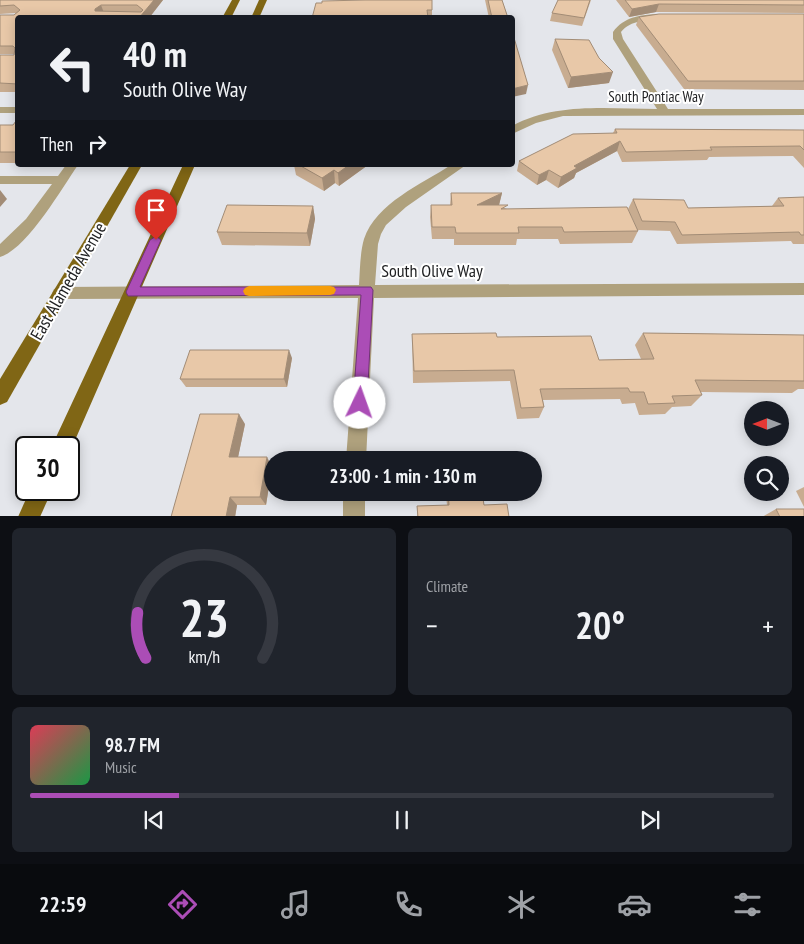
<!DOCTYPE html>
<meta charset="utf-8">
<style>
body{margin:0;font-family:"PT Sans Narrow",sans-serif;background:#20242c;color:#f1f3f6;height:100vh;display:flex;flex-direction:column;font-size:19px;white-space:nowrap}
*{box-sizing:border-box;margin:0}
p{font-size:16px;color:#9ea1a6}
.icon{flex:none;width:28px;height:28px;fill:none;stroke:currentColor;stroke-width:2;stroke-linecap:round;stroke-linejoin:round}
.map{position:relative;height:516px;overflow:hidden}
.panel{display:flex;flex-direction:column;gap:12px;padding:12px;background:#0d0f14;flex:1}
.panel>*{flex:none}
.guide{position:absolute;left:15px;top:15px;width:500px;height:152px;border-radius:5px;box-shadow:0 2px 12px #0003;background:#171b24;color:#f1f3f6;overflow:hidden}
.needle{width:32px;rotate:270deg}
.controls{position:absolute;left:744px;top:401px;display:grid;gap:10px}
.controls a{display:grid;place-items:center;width:45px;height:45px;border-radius:50%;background:#171b24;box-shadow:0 2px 12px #0003;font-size:25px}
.speed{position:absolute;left:15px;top:436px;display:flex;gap:10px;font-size:25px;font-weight:700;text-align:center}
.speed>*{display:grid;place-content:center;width:65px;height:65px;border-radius:50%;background:#171b24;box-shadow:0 2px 12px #0003;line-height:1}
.speed .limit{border:2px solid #111;border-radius:8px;background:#fff;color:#111}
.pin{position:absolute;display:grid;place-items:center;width:42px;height:42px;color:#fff;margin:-51px -21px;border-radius:50% 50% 50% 0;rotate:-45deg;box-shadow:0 0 5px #0007}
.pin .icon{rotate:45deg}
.me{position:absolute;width:55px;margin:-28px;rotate:3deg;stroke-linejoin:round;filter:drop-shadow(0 0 4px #0008)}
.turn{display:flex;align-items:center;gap:18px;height:105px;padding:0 25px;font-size:22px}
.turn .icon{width:65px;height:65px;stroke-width:2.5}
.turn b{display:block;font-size:35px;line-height:42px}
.then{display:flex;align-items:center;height:48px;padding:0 25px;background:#0003;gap:10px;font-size:19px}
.big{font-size:38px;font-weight:600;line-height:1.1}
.panel .card{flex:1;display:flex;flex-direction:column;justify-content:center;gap:8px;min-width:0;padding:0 18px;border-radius:8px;background:#20242c}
.panel .dial{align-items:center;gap:0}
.dial svg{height:130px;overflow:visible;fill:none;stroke:#363941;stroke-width:7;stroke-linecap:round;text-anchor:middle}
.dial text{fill:#f1f3f6;stroke:none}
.song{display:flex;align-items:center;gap:15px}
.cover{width:60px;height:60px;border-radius:8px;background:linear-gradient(135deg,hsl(350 70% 55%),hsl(140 70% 35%))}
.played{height:5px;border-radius:2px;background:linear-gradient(90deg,#ab4db6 20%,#363941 20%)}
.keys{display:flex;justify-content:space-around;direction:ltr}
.heat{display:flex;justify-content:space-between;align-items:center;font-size:28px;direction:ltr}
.panel .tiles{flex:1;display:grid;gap:12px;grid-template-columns:1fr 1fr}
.card:last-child{grid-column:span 2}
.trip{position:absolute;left:264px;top:451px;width:278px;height:50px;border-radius:25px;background:#171b24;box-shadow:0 2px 12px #0003;font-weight:600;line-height:50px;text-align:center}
.dock{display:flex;height:80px;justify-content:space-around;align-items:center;background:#090b0e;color:#9ea1a6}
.dock .icon{width:35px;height:35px}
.dock .selected{color:#ab4db6}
.dock b{font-size:22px;color:#f1f3f6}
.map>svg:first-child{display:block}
</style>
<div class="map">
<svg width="804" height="517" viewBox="0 0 804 517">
<rect width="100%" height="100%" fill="#e4e6eb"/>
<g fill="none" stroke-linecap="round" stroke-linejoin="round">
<!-- minor -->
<g fill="#afa17d" fill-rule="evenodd">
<path d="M657 14 661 17 660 19C645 22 632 19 621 32L623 39 668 109H804V115L563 116 536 123 512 134V126C556 102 609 109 657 109L613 39V32C624 17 639 15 657 14Z"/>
<rect x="0" y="107" width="18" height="6"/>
<path d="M66 165H78C62 188 27 249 0 257V244L26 219 52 184H0V176H58Z"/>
<path d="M451 165H466L406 207 386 225 381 234 378 244 375 285 804 283V295L374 298 366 460H346L358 298 60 299 54 297 52 293 54 289 60 287 359 285C360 270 360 253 364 239 376 203 422 184 451 165Z"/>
<rect x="343" y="492" width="22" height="25"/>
</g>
<!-- major -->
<g fill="#806615" fill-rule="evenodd">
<polygon points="232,0 240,0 231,18 222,18"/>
<polygon points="259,0 267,0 259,18 251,18"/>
<polygon points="130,165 142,165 7,402 0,405 0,379"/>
<polygon points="183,165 195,165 69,454 69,448 51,448"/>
<polygon points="30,490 52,490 40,517 18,517"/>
</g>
</g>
<!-- wall -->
<g fill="#c8ac90">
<polygon points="0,0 163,0 149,18 18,18 18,92 0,92 0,55 14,55 14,54 0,54 0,15 14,15 16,13 0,14"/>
<polygon points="485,0 502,0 508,18 489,18"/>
<polygon points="591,0 582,26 550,21 552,13"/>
<polygon points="616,0 804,0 804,13 656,12 629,17"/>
<polygon points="364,1 432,10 432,17 428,18"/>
<polygon points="804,14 804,90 684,89 636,25 639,17"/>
<polygon points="555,39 609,83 568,88 552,50"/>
<polygon points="18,121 18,163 0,163 0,125 13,125"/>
<polygon points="615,129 804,130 804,168 793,156 709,157 707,160 622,162 617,151 576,173 574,178 558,188 546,180 537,185 517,171 519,161 613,133"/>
<polygon points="294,165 368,165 339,186 335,183 324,191 296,175"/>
<polygon points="451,193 502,193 499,205 498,205 507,209 637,229 628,209 633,199 688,208 772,206 778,198 804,197 804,244 793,244 791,241 677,244 670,231 638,230 638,231 632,243 560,244 558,239 517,239 516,245 454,245 454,239 432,239 430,217 431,205 450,205"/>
<polygon points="313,206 315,219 310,246 222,245 217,232"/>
<polygon points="643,333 804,335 804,389 798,389 792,393 701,392 702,395 691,406 672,407 665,414 639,415 635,403 622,404 620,399 543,400 544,407 539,418 517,419 510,381 413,383 412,334 497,337 599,360 641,359 635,345"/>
<polygon points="292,358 287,387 186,387 180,379"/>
<polygon points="245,424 238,457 272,467 266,505 237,505 235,517 171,517"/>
<polygon points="804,487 804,507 796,491"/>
<polygon points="447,492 482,492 484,505 509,517 417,517 417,506 447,505 446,496"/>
<polygon points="776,509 804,517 762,517"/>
</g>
<!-- shaded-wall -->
<g fill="#a28c76">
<polygon points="154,0 163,0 149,18 139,18"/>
<polygon points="659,4 656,12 629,17 632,9"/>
<polygon points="101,5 104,13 95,11 95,9"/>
<polygon points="613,72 609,83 568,88 571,77"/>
<polygon points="528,85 526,94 512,97 512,89"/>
<polygon points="620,141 617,151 576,173 574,178 558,188 561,177 574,166"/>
<polygon points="349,165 368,165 339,186 338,173"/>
<polygon points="334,170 335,183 324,191 322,178"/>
<polygon points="549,170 546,180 537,185 539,175"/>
<polygon points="0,190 7,199 0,207"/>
<polygon points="502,193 499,205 476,217 477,205"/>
<polygon points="313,206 315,219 310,246 307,233"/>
<polygon points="289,350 292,358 287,387 284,379"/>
<polygon points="239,414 245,424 236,467 229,457"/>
<polygon points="267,457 272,467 266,505 260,497"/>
<polygon points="230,497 237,505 235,517 226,517"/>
</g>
<!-- building -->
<g fill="#e8c8a8" stroke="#a28c76" fill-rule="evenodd">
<path d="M0 0H154L139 18H18V84L0 83V55H14L15 48 13 46H0V15H14L20 10 14 5 0 6ZM101 5H137L143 10 141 12 95 11V9Z"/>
<polygon points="365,0 432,0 432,10 427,10 428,18 312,18 316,3 322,3 322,1"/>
<polygon points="488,0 502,0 508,18 492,18"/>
<polygon points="558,0 590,0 584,18 552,13"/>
<polygon points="625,0 804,0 804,5 659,4 632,9"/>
<polygon points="659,14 804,14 804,81 688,81 639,17"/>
<polygon points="512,31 528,85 512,89"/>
<polygon points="555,39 589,40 599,58 613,72 571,77"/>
<polygon points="16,121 18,121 18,152 0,152 0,125 13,125"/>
<polygon points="615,129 804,130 804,150 800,146 710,147 712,150 626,152 620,141 574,166 577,168 561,177 549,170 539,175 519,161 573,134 617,133"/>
<polygon points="299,165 349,165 338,173 334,170 322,178"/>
<polygon points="451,193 502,193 477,205 508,205 501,209 627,207 638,231 564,232 562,227 518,227 519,233 456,233 455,227 432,227 431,205 452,205"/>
<polygon points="804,197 804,235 801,235 799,232 682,235 675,222 642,221 633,199 684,200 688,208 784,206 778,198"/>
<polygon points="227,205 313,206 307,233 217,232"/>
<polygon points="496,333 497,337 591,336 599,360 654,359 643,333 804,335 804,381 695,380 702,395 672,396 675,403 648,404 644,392 630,392 628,388 540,389 544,407 521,408 514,370 414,371 412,334"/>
<polygon points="190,350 289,350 284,379 180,379"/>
<polygon points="200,414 239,414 229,457 267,457 260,497 230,497 226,517 171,517"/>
<polygon points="448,492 482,492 484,505 507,504 509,517 418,517 417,506 449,505"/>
<polygon points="776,509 804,509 804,517 780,517"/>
</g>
<!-- route -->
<polygon fill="#ab4db6" stroke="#6f3276" points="156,236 161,240 140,287 371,287 373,290 367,403 365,408 360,410 355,408 353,403 361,295 128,296 126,292 150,240"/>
<!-- slow -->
<polygon fill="#f59e0b" points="249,286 330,286 334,287 336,290 334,294 330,295 249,296 245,295 243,291 245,288"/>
<g text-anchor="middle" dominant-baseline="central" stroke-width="4" stroke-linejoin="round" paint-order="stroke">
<!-- far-street labels -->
<g font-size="15" fill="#1e1f21" stroke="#fff">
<text x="656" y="96">South Pontiac Way</text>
</g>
<!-- street labels -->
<g font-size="18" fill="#1e1f21" stroke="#fff">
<text x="432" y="270">South Olive Way</text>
<text transform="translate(68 281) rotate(-60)">East Alameda Avenue</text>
</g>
</g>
</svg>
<div class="controls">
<a><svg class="needle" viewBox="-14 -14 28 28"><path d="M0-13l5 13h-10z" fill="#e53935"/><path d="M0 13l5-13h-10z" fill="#9ea1a6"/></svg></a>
<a><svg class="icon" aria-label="search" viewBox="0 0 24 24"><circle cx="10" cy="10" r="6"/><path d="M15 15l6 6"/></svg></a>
</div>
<div class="speed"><div class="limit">30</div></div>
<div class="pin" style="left:156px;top:240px;background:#d93025"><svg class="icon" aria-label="arrive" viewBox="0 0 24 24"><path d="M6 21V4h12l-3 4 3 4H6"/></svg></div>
<svg class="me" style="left:360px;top:403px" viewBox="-20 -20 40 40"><circle r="19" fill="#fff"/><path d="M0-13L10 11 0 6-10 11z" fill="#ab4db6"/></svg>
<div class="trip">23:00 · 1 min · 130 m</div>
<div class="guide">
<div class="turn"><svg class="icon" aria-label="left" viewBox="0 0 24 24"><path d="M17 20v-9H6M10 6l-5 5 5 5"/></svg><div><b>40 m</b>South Olive Way</div></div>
<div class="then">Then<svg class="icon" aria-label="right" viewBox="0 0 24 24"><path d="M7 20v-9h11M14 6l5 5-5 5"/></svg></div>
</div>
</div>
<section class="panel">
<div class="tiles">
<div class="card dial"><svg viewBox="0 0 100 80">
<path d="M14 69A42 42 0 1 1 86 69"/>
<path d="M14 69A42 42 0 0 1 9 41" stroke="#ab4db6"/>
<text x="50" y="56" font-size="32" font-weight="700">23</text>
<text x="50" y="72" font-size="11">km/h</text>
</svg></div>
<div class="card"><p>Climate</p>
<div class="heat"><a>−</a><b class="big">20°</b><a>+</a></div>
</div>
<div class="card">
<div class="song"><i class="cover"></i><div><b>98.7 FM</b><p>Music</p></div></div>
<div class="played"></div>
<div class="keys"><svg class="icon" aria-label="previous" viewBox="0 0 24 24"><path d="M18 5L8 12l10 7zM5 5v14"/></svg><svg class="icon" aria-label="pause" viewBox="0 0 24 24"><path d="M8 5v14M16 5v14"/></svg><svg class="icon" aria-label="next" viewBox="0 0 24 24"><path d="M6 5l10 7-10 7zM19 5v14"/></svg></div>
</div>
</div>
</section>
<nav class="dock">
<b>22:59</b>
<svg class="icon selected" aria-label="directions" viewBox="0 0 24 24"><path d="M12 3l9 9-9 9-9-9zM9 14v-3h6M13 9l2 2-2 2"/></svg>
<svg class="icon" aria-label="music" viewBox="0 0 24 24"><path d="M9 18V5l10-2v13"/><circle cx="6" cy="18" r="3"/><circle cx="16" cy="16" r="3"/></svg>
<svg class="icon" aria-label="phone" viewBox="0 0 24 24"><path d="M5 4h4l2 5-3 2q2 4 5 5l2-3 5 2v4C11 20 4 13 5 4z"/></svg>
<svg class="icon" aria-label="climate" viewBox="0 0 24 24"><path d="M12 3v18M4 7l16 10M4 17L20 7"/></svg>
<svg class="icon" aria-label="car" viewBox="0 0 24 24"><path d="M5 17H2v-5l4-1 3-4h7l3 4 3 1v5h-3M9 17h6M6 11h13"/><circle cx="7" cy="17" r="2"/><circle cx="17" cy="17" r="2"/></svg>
<svg class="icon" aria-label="filters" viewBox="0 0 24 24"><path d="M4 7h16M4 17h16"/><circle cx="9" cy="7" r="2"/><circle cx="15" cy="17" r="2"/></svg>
</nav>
